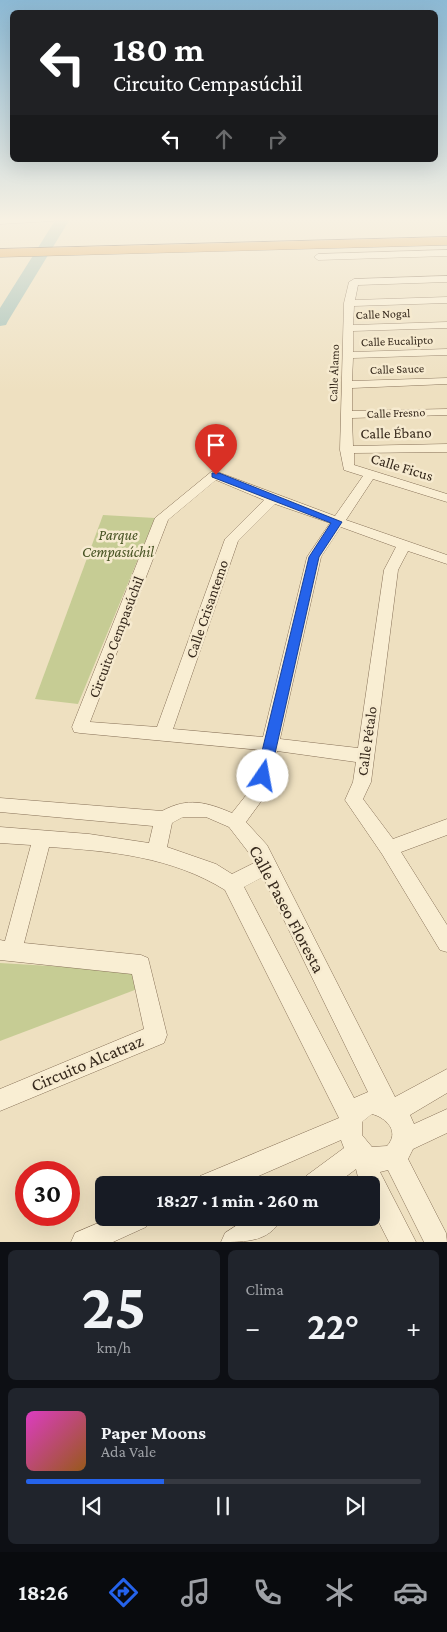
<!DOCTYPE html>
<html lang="es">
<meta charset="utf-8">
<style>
body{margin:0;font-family:"Crimson Pro",serif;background:#20242c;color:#f1f3f6;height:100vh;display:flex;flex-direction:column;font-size:19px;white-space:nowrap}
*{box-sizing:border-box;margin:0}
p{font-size:16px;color:#9ea1a6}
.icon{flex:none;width:28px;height:28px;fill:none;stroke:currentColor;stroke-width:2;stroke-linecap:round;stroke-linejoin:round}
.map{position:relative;height:1242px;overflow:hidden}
.details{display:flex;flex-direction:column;gap:8px;padding:8px;background:#0d0f14;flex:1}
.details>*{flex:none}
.guide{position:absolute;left:10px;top:10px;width:428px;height:152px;border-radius:8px;box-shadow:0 5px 20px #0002;background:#202124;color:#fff;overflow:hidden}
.speed{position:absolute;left:15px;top:1161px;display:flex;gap:10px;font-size:25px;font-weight:700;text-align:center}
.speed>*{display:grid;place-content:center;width:65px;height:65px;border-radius:50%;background:#171b24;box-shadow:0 5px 20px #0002;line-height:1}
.speed .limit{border:8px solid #d22;background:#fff;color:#111}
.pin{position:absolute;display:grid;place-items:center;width:42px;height:42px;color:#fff;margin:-51px -21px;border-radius:50% 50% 50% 0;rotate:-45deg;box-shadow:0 0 5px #0007}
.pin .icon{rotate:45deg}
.me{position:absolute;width:55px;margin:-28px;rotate:12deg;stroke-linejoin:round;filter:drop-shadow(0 0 4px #0008)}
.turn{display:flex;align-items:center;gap:18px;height:105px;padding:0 20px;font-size:22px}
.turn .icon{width:65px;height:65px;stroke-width:2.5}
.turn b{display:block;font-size:35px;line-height:42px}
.lanes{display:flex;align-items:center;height:48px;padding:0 20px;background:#0003;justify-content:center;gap:25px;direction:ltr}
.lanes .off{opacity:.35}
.big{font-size:38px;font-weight:700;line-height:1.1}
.details .card{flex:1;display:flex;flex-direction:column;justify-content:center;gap:8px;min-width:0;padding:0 18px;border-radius:8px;background:#20242c}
.details .dial{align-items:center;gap:0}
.dial b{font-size:65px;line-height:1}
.song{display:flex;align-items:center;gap:15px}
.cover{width:60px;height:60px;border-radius:8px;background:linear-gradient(135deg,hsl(310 70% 55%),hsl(30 70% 35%))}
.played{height:5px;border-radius:2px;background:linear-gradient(90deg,#2563eb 35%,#363941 35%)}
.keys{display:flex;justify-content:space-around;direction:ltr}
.heat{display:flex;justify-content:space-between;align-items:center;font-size:28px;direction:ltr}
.details .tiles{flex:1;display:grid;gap:8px;grid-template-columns:1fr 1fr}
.card:last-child{grid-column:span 2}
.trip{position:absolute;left:95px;top:1176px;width:285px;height:50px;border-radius:8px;background:#171b24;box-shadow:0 5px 20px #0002;font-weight:700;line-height:50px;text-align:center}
.menu{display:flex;height:80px;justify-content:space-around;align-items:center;background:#090b0e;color:#9ea1a6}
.menu .icon{width:35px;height:35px}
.menu .active{color:#2563eb}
.menu b{font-size:22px;color:#f1f3f6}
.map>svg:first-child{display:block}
</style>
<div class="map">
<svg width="447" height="1242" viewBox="0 0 447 1242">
<rect width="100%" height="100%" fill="#eee0c0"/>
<!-- green -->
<g fill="#c6cc94">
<polygon points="103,515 155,518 78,704 35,699"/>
<polygon points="0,963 133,971 140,988 0,1041"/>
</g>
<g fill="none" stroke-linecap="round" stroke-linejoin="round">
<!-- river -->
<polygon fill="#a3c0b7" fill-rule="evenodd" points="56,219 70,219 8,321 6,325 0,326 0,308"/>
<!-- minor casing -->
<g stroke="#877158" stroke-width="1">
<g id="minor">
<polygon points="0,219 57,219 53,221 0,224"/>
<polygon points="447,250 447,256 318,260 314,257 318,254"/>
<path d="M447 276V282L358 285 355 300 447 297V303L354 306 353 325 447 322V328L353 331V352L447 349V355L353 358 352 381 447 378V384L352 388V411L447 409V415L352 418 353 446 447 444V452L354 453V465L447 494V502L373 479 346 520 447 555V564L408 551 398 570 371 782 363 799 393 839 447 819V835L401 852 447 925V952L440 950 382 854 345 800 353 782 356 762 277 751 268 792 246 822 267 845 395 1097 447 1069V1093L410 1115 414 1124 447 1109V1133L413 1149 408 1159 446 1233 447 1242H424L388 1170 380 1172 381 1174 416 1242H389L371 1207V1185H360L356 1169 335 1185H303L306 1176 344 1148 341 1140 238 1185H197L200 1176 339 1118 225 890C172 857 111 851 49 847L24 943 141 955 148 958 167 1035 164 1043 0 1111V1089L144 1029 132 974 0 960V940L5 941 31 845 0 843V827L89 834 149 843 153 826 0 812V798L162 811C188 797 206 802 232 813L251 789 260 750 80 733 74 732 72 727 155 518 211 472 215 471 335 516 363 476 344 470 340 450 344 303 349 282 354 279ZM216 480 264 500 225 539 157 727 90 722 168 520ZM275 504 330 523 307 557 263 737 173 729 238 541ZM341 527 396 547 384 570 358 748 280 739 321 557ZM183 817H206L229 827 256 862 232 874 216 864 167 847 172 823ZM263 877 368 1092 354 1098 244 887ZM372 1114C387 1118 400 1132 387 1146L372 1147 362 1135V1122Z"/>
<polygon points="110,1218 149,1218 146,1227 113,1242 71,1242 75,1233"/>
<path d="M248 1218H281C271 1242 245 1242 221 1242L225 1233Z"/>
</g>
</g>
<!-- highway casing -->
<g stroke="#553f2c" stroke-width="1">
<polygon id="highway" points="447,237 447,245 0,257 0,249"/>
</g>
<!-- minor -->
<use href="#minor" fill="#f9eed3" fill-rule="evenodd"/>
<!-- highway -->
<use href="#highway" fill="#e0a04e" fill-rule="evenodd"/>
</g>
<!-- sky -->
<linearGradient id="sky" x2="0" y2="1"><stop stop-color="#8cb9d4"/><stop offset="0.56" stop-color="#f7f1e3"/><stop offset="1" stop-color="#f7f1e3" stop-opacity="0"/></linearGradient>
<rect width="447" height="392" fill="url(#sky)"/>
<!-- route -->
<polygon fill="#2563eb" stroke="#184099" points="212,473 219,473 342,522 319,557 270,776 263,781 256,776 309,557 331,523 212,477"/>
<g text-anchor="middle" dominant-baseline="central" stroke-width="5" stroke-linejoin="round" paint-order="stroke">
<!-- far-street labels -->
<g font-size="12" fill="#36291c" stroke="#f6eacf">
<text transform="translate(383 314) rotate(-2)">Calle Nogal</text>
<text transform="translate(397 341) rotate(-2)">Calle Eucalipto</text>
<text transform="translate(397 369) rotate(-2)">Calle Sauce</text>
<text transform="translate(334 373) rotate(-88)">Calle Álamo</text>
<text transform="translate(396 413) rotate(-2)">Calle Fresno</text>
</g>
<!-- street labels -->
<g font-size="15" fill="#36291c" stroke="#f6eacf">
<text transform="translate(396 433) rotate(-1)">Calle Ébano</text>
<text transform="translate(402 467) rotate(17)">Calle Ficus</text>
<text transform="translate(207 609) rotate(-71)">Calle Crisantemo</text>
<text transform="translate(116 637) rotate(-69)">Circuito Cempasúchil</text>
<text transform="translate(367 741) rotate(-82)">Calle Pétalo</text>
</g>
<!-- park labels -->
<g font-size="15" font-style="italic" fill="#475323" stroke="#f6eacf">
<text x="118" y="535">Parque<tspan x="118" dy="17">Cempasúchil</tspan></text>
</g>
<!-- near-street labels -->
<g font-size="18" fill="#36291c" stroke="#f6eacf">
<text transform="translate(287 909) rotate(62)">Calle Paseo Floresta</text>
<text transform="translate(87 1063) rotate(-23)">Circuito Alcatraz</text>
</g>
</g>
</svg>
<div class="speed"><div class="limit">30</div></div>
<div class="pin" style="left:216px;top:475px;background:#d93025"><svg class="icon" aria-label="arrive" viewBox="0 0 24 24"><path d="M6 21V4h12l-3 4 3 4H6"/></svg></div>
<svg class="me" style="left:263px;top:776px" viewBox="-20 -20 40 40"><circle r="19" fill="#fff"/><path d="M0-13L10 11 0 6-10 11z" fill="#2563eb"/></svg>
<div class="trip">18:27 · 1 min · 260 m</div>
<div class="guide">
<div class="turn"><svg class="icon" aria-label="left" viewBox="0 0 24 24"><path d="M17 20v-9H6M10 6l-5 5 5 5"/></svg><div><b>180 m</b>Circuito Cempasúchil</div></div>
<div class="lanes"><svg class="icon" aria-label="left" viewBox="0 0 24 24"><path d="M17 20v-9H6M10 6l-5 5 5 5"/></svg><svg class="icon off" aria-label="ahead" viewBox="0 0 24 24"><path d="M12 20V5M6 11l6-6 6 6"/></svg><svg class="icon off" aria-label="right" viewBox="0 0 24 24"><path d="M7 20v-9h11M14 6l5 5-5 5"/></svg></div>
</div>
</div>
<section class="details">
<div class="tiles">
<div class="card dial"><b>25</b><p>km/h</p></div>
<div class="card"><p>Clima</p>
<div class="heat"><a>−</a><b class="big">22°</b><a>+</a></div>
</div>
<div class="card">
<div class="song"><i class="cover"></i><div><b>Paper Moons</b><p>Ada Vale</p></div></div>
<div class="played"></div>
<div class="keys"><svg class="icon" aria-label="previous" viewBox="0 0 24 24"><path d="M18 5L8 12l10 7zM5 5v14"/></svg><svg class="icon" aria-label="pause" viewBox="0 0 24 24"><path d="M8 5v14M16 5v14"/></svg><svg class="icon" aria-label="next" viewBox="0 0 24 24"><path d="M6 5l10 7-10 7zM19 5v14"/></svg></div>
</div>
</div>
</section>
<nav class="menu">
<b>18:26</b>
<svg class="icon active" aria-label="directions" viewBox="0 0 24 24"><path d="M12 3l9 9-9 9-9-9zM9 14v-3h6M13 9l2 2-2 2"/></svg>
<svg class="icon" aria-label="music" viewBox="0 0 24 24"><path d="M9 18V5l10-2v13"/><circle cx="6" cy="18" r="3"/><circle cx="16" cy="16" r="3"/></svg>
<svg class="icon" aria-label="phone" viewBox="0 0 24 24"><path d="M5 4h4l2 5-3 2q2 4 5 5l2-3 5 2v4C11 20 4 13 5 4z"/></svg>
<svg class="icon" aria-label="climate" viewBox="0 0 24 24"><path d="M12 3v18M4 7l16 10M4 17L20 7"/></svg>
<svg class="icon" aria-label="car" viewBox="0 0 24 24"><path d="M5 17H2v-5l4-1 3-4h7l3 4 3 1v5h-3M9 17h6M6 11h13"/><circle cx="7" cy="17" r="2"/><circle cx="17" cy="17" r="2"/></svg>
</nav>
